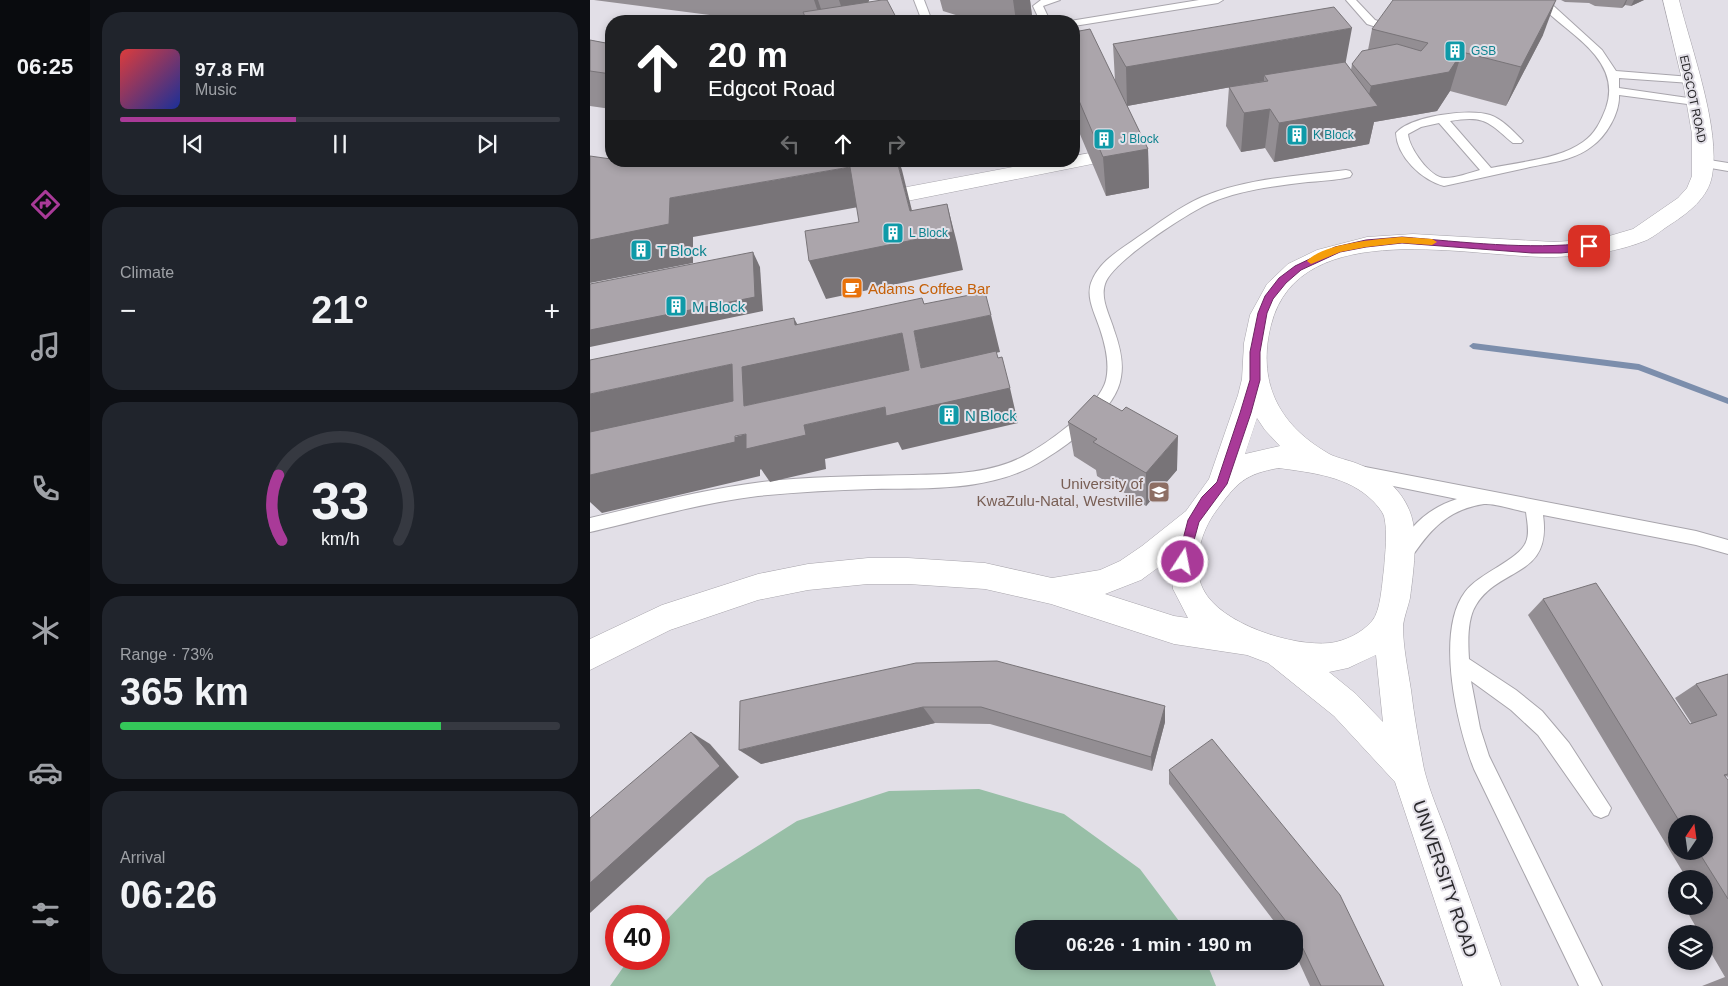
<!DOCTYPE html>
<meta charset="utf-8">
<style>
body{margin:0;font-family:Arial,sans-serif;background:#20242c;color:#f1f3f6;height:100vh;display:flex;flex-direction:column;font-size:19px;white-space:nowrap}
*{box-sizing:border-box;margin:0}
p{font-size:16px;color:#9ea1a6}
.icon{flex:none;width:28px;height:28px;fill:none;stroke:currentColor;stroke-width:2;stroke-linecap:round;stroke-linejoin:round}
.map{position:relative;flex:1;overflow:hidden}
.drawer{display:flex;flex-direction:column;gap:12px;padding:12px;background:#0d0f14;width:500px}
.drawer>*{flex:none}
.hud{position:absolute;left:15px;top:15px;width:475px;height:152px;border-radius:20px;box-shadow:0 2px 8px #0003;background:#202124;color:#fff;overflow:hidden}
.needle{width:32px;rotate:13deg}
.fabs{position:absolute;left:1078px;top:815px;display:grid;gap:10px}
.fabs a{display:grid;place-items:center;width:45px;height:45px;border-radius:50%;background:#171b24;box-shadow:0 2px 8px #0003;font-size:25px}
.speed{position:absolute;left:15px;top:905px;display:flex;gap:10px;font-size:25px;font-weight:700;text-align:center}
.speed>*{display:grid;place-content:center;width:65px;height:65px;border-radius:50%;background:#171b24;box-shadow:0 2px 8px #0003;line-height:1}
.speed .limit{border:8px solid #d22;background:#fff;color:#111}
.pin{position:absolute;display:grid;place-items:center;width:42px;height:42px;color:#fff;margin:-21px;border-radius:10px;box-shadow:0 2px 8px #0006}
.me{position:absolute;width:55px;margin:-28px;rotate:11deg;stroke-linejoin:round;filter:drop-shadow(0 0 4px #0008)}
.turn{display:flex;align-items:center;gap:18px;height:105px;padding:0 20px;font-size:22px}
.turn .icon{width:65px;height:65px;stroke-width:2.5}
.turn b{display:block;font-size:35px;line-height:42px}
.lanes{display:flex;align-items:center;height:48px;padding:0 20px;background:#0003;justify-content:center;gap:25px;direction:ltr}
.lanes .off{opacity:.35}
.big{font-size:38px;font-weight:800;line-height:1.1}
.drawer .tile{flex:1;display:flex;flex-direction:column;justify-content:center;gap:8px;min-width:0;padding:0 18px;border-radius:20px;background:#20242c}
.drawer .dial{align-items:center;gap:0}
.dial svg{height:130px;overflow:visible;fill:none;stroke:#363941;stroke-width:7;stroke-linecap:round;text-anchor:middle}
.dial text{fill:#f1f3f6;stroke:none}
.song{display:flex;align-items:center;gap:15px}
.cover{width:60px;height:60px;border-radius:8px;background:linear-gradient(135deg,hsl(0 70% 55%),hsl(230 70% 35%))}
.played{height:5px;border-radius:2px;background:linear-gradient(90deg,#a93a98 40%,#363941 40%)}
.keys{display:flex;justify-content:space-around;direction:ltr}
.heat{display:flex;justify-content:space-between;align-items:center;font-size:28px;direction:ltr}
.charge{height:8px;border-radius:4px;background:linear-gradient(90deg,#34c759 73%,#363941 0)}
.trip{position:absolute;left:425px;top:920px;width:288px;height:50px;border-radius:20px;background:#171b24;box-shadow:0 2px 8px #0003;font-weight:800;line-height:50px;text-align:center}
main{display:flex;flex:1;min-height:0}
.tab-bar{display:flex;flex-direction:column;width:90px;justify-content:space-around;align-items:center;background:#090b0e;color:#9ea1a6}
.tab-bar .icon{width:35px;height:35px}
.tab-bar .on{color:#a93a98}
.tab-bar b{font-size:22px;color:#f1f3f6}
.map>svg:first-child{display:block}
</style>
<main>
<nav class="tab-bar">
<b>06:25</b>
<svg class="icon on" aria-label="directions" viewBox="0 0 24 24"><path d="M12 3l9 9-9 9-9-9zM9 14v-3h6M13 9l2 2-2 2"/></svg>
<svg class="icon" aria-label="music" viewBox="0 0 24 24"><path d="M9 18V5l10-2v13"/><circle cx="6" cy="18" r="3"/><circle cx="16" cy="16" r="3"/></svg>
<svg class="icon" aria-label="phone" viewBox="0 0 24 24"><path d="M5 4h4l2 5-3 2q2 4 5 5l2-3 5 2v4C11 20 4 13 5 4z"/></svg>
<svg class="icon" aria-label="climate" viewBox="0 0 24 24"><path d="M12 3v18M4 7l16 10M4 17L20 7"/></svg>
<svg class="icon" aria-label="car" viewBox="0 0 24 24"><path d="M5 17H2v-5l4-1 3-4h7l3 4 3 1v5h-3M9 17h6M6 11h13"/><circle cx="7" cy="17" r="2"/><circle cx="17" cy="17" r="2"/></svg>
<svg class="icon" aria-label="filters" viewBox="0 0 24 24"><path d="M4 7h16M4 17h16"/><circle cx="9" cy="7" r="2"/><circle cx="15" cy="17" r="2"/></svg>
</nav>
<section class="drawer">
<div class="tile">
<div class="song"><i class="cover"></i><div><b>97.8 FM</b><p>Music</p></div></div>
<div class="played"></div>
<div class="keys"><svg class="icon" aria-label="previous" viewBox="0 0 24 24"><path d="M18 5L8 12l10 7zM5 5v14"/></svg><svg class="icon" aria-label="pause" viewBox="0 0 24 24"><path d="M8 5v14M16 5v14"/></svg><svg class="icon" aria-label="next" viewBox="0 0 24 24"><path d="M6 5l10 7-10 7zM19 5v14"/></svg></div>
</div>
<div class="tile"><p>Climate</p>
<div class="heat"><a>−</a><b class="big">21°</b><a>+</a></div>
</div>
<div class="tile dial"><svg viewBox="0 0 100 80">
<path d="M14 69A42 42 0 1 1 86 69"/>
<path d="M14 69A42 42 0 0 1 12 29" stroke="#a93a98"/>
<text x="50" y="56" font-size="32" font-weight="700">33</text>
<text x="50" y="72" font-size="11">km/h</text>
</svg></div>
<div class="tile"><p>Range · 73%</p><b class="big">365 km</b><div class="charge"></div></div>
<div class="tile"><p>Arrival</p><b class="big">06:26</b></div>
</section>
<div class="map">
<svg width="1138" height="986" viewBox="0 0 1138 986">
<rect width="100%" height="100%" fill="#e2dfe7"/>
<!-- green -->
<polygon fill="#98bfa7" points="389,789 474,814 550,869 595,929 434,929 434,961 616,961 626,986 20,986 39,959 69,959 69,928 117,878 207,821 299,791"/>
<g fill="none" stroke-linecap="round" stroke-linejoin="round">
<!-- stream -->
<polygon fill="#7c8eac" fill-rule="evenodd" points="883,343 1049,364 1138,398 1138,404 1048,370 883,349 879,346"/>
<!-- lane casing -->
<g stroke="#a8a5ac" stroke-width="2">
<g id="lane">
<polygon points="324,0 334,0 342,21 332,21"/>
<polygon points="451,0 470,0 453,6 460,21 450,21 443,6"/>
<polygon points="609,0 633,0 628,3 484,26 484,21 480,21"/>
<polygon points="756,0 766,0 785,20 791,22 803,16 808,19 792,29 777,24"/>
<path d="M946 0H957L1012 50 1026 71 1101 77 1106 80 1101 83 1029 78V88L1105 99 1111 102 1105 105 1029 95C1030 113 1016 137 1001 147 983 161 957 163 936 168 908 174 882 180 854 186 832 180 807 157 806 133 820 116 880 108 900 115 912 119 922 130 931 139L933 141 931 143H923C898 122 895 115 860 121L901 168C929 162 970 159 993 142 1005 134 1011 121 1016 108 1023 88 1018 71 1005 55 988 34 963 21 946 0ZM849 123 890 170C879 173 866 178 855 178 840 178 819 148 818 134L831 127Z"/>
<polygon points="1113,159 1138,163 1138,171 1109,166 1107,163"/>
<path d="M756 170 760 171 762 174 760 177C747 180 732 181 718 182 685 186 650 190 620 203 598 213 521 262 515 284 510 299 520 316 524 330 529 344 534 361 531 377 527 409 481 443 455 459 404 492 341 488 283 489 245 490 207 492 168 496 111 503 56 519 0 532V518C63 503 126 486 190 480 235 476 279 476 323 475 361 474 400 474 434 456 457 444 510 406 516 380 520 363 515 344 510 329 505 314 496 298 501 283 509 261 530 250 548 237 569 223 589 207 612 197 657 178 708 176 756 170Z"/>
<path d="M770 466 1106 531 1138 540V554L1106 545 953 515C962 578 910 566 886 605 877 619 878 643 879 659L926 690 952 711 979 743 1021 808 1018 815 1011 818 1004 815 948 735 921 710 881 681 890 728 899 756 1012 986H989L884 769C867 726 845 632 875 592 889 573 929 560 936 542 940 533 937 521 936 512 925 510 904 503 894 504 856 510 839 531 819 561L813 564 807 561 804 556C817 528 838 508 867 499L764 478 762 473 764 468Z"/>
</g>
</g>
<!-- street casing -->
<g stroke="#a8a5ac" stroke-width="1">
<polygon id="street" points="500,153 507,155 510,159 507,163 317,201 310,199 307,194 310,189 317,187 455,161 484,161 484,156"/>
</g>
<!-- secondary casing -->
<g stroke="#a8a5ac" stroke-width="1">
<path id="secondary" d="M1073 0H1089C1101 48 1131 129 1122 176 1118 198 1098 213 1081 224 1073 229 1065 236 1057 240 1028 252 996 256 965 257 884 259 709 213 681 325 667 380 687 423 736 452 743 457 754 459 763 462 788 471 810 486 820 512 829 535 823 574 820 598 818 607 814 617 813 626 813 647 818 670 821 690 824 716 829 743 834 769 840 794 852 819 860 843 877 891 894 938 911 986H873L805 782 744 716 678 663 657 655 584 644 461 604 395 589 318 584H278L218 590 168 600 80 630 0 670V639L72 605 168 574 218 564 278 558H318L395 563 462 578 510 570 530 561 552 546 596 511 619 479 648 395 652 379 654 343 660 315 677 284 698 264 727 250 777 237 823 234 964 242 1009 239 1043 229 1088 198 1097 188 1102 176V134L1094 88ZM667 418 675 430 690 446 655 454ZM689 468C723 473 758 476 783 501 787 505 792 511 794 516 798 533 795 553 794 569 792 582 791 611 782 621 772 633 755 641 740 643 703 647 630 624 613 589 601 565 611 531 626 511 647 483 654 474 689 468ZM580 559 583 589 598 618 584 616 515 594 551 580ZM786 655 793 722 766 694 739 672 758 668Z"/>
</g>
<!-- lane -->
<use href="#lane" fill="#fff" fill-rule="evenodd"/>
<!-- street -->
<use href="#street" fill="#fff" fill-rule="evenodd"/>
<!-- secondary -->
<use href="#secondary" fill="#fff" fill-rule="evenodd"/>
</g>
<!-- wall -->
<g fill="#938e93" fill-rule="evenodd">
<polygon points="4,0 279,0 278,2 308,21 166,21"/>
<polygon points="350,0 440,0 442,16 441,17 442,21 385,21 353,11"/>
<polygon points="971,0 1054,0 1041,6 1035,5 1032,8 1005,6 999,3 975,2"/>
<polygon points="782,29 953,35 916,106 860,91 847,111 784,122 779,144 684,162 675,148 651,152 636,126 639,87 674,81 537,106 558,149 559,188 516,196 484,120 484,32 525,81 523,44 755,62 761,70 762,64 778,50"/>
<polygon points="0,40 21,44 21,109 0,106"/>
<polygon points="478,422 587,470 556,506 507,476 506,470 484,456"/>
<path d="M953 599 1100 724H1102L1085 698 1106 684 1138 674V778L1137 776 1135 777 1138 780V986H1112L1135 977 1114 941V934H1110L1099 915 1115 909 1113 906H1114V879H1097L938 615ZM1086 824H1114V851H1086Z"/>
<polygon points="150,701 575,706 575,722 562,771 400,724 345,723 171,764"/>
<polygon points="579,770 794,986 720,986 704,951 704,929 690,929 579,784"/>
</g>
<!-- shaded-wall -->
<g fill="#787478">
<polygon points="224,0 228,0 235,21 231,21"/>
<polygon points="249,0 279,0 279,1 273,9 256,21"/>
<polygon points="423,0 440,0 442,16 441,17 442,21 426,21"/>
<polygon points="966,0 953,35 916,106 931,67"/>
<polygon points="1036,0 1037,0 1035,5 1032,8"/>
<polygon points="1044,0 1054,0 1041,6"/>
<polygon points="762,28 755,66 674,75 674,81 537,106 536,67"/>
<polygon points="872,52 860,91 847,111 784,122 779,144 684,162 689,123 776,108 781,86"/>
<polygon points="680,109 675,148 651,152 654,113"/>
<polygon points="558,149 559,188 516,196 513,157"/>
<polygon points="307,161 309,161 312,170 329,239 357,204 367,243 373,270 236,299 219,261 320,211"/>
<polygon points="260,167 274,206 103,237 103,263 0,283 0,240 80,198"/>
<polygon points="163,252 170,267 173,311 0,347 0,330"/>
<polygon points="332,298 342,327 401,315 410,352 337,368 331,368 324,331 334,304"/>
<polygon points="204,318 222,352 312,333 325,370 154,406 0,436 0,394 142,364 152,367 205,325"/>
<polygon points="420,388 428,423 312,450 308,442 235,459 236,469 180,482 171,469 170,470 170,476 12,513 0,502 0,475 156,434 214,425 295,407"/>
<polygon points="588,436 587,470 556,506 556,473"/>
<polygon points="575,706 575,722 562,771 561,757"/>
<polygon points="333,707 345,723 171,764 149,750"/>
<polygon points="101,732 120,744 149,777 0,913 0,883"/>
</g>
<!-- building -->
<g fill="#aba5ab" stroke="#787478" fill-rule="evenodd">
<polygon points="292,0 297,0 308,21 217,21 213,12"/>
<polygon points="803,0 966,0 931,67 872,52 859,72 781,86 762,64 772,51 807,44 831,51 838,43 782,29"/>
<polygon points="744,7 762,28 536,67 523,44"/>
<polygon points="500,29 558,149 513,157 484,89 484,32"/>
<polygon points="0,40 21,44 21,74 0,71"/>
<polygon points="755,62 788,106 689,123 680,109 654,113 639,87 678,81 674,75"/>
<polygon points="0,156 21,159 21,161 33,161 53,164 72,161 307,161 320,211 357,204 363,232 219,261 215,231 269,222 260,167 80,198 79,224 0,240"/>
<polygon points="163,252 165,297 0,330 0,284"/>
<path d="M395 292 401 315 324 331 331 368 406 351 408 358 412 357 420 388 296 416 295 407 214 425 216 435 156 449V434L145 436V442L0 475V432L143 401 142 364 0 394V360L204 318 205 325 332 298 334 304ZM312 333 319 370 154 406 152 367Z"/>
<polygon points="504,395 532,411 536,407 588,436 556,473 503,442 507,439 478,422"/>
<polygon points="1006,583 1100,724 1127,715 1106,684 1138,674 1138,774 1134,775 1138,780 1138,899 1108,851 1114,851 1114,824 1091,824 953,599"/>
<polygon points="407,661 575,706 561,757 391,707 333,707 149,750 150,701 326,663"/>
<polygon points="101,732 130,766 0,883 0,818"/>
<polygon points="622,739 750,895 794,986 731,986 706,934 704,931 704,929 702,929 579,770"/>
</g>
<!-- route -->
<path fill="#a93a98" stroke="#6e2663" d="M812 237C874 242 937 250 999 243L1004 246 999 250 971 253H942L812 243 776 247 750 252 711 270 696 283 683 299 677 313 670 352V380L661 413 637 484 609 522 597 566 593 568 589 566 587 562 598 520 612 497 627 482 650 413 660 380V352L668 313 675 296 689 278 705 266 745 247 776 240Z"/>
<!-- slow -->
<path fill="#f59e0b" d="M812 237 842 239 847 242 842 245 812 243 776 247 750 252 721 264 717 261C734 243 788 239 812 237Z"/>
<!-- icons -->
<defs>
<g id="building-square" transform="scale(1.125)"><rect x="-9" y="-9" width="18" height="18" rx="4" fill="#0f9aa8" stroke="#e2dfe7"/><path d="M-4-6H4V6H1V3H-1V6H-4ZM-2.5-4.3h1.7v1.8h-1.7ZM.8-4.3h1.7v1.8H.8ZM-2.5-1h1.7V.8h-1.7ZM.8-1h1.7V.8H.8Z" fill="#fff"/></g>
<g id="cafe-square" transform="scale(1.125)"><rect x="-9" y="-9" width="18" height="18" rx="4" fill="#e8710a" stroke="#e2dfe7"/><path d="M-5.5-4.5H6V0H3Q3 3.5 0 3.5H-2.5Q-5.5 3.5-5.5 0ZM3-3.2v2h1.7v-2ZM-6 4.5H4V6H-6Z" fill="#fff"/></g>
<g id="university-square" transform="scale(1.125)"><rect x="-9" y="-9" width="18" height="18" rx="4" fill="#8d6e63" stroke="#e2dfe7"/><path d="M0-5L7-2L0 1L-7-2ZM-4 1L0 2.5L4 1V4Q0 6-4 4Z" fill="#fff"/></g>
</defs>
<g fill-rule="evenodd">
<use href="#building-square" x="865" y="51"/>
<use href="#building-square" x="707" y="135"/>
<use href="#building-square" x="514" y="139"/>
<use href="#building-square" x="303" y="233"/>
<use href="#building-square" x="51" y="250"/>
<use href="#cafe-square" x="262" y="288"/>
<use href="#building-square" x="86" y="306"/>
<use href="#building-square" x="359" y="415"/>
<use href="#university-square" x="569" y="492"/>
</g>
<g text-anchor="middle" dominant-baseline="central" stroke-width="4" stroke-linejoin="round" paint-order="stroke">
<!-- far-culture labels -->
<g font-size="12" fill="#0d838f" stroke="#e2dfe7" text-anchor="start">
<text x="881" y="51">GSB</text>
<text x="723" y="135">K Block</text>
<text x="530" y="139">J Block</text>
<text x="319" y="233">L Block</text>
</g>
<!-- far-street labels -->
<g font-size="12" fill="#2b2a2d" stroke="#e2dfe7">
<text transform="translate(1103 99) rotate(78)">EDGCOT ROAD</text>
</g>
<!-- culture labels -->
<g font-size="15" fill="#0d838f" stroke="#e2dfe7" text-anchor="start">
<text x="67" y="250">T Block</text>
<text x="102" y="306">M Block</text>
<text x="375" y="415">N Block</text>
</g>
<!-- food labels -->
<g font-size="15" fill="#c56008" stroke="#e2dfe7" text-anchor="start">
<text x="278" y="288">Adams Coffee Bar</text>
</g>
<!-- education labels -->
<g font-size="15" fill="#785e54" stroke="#e2dfe7" text-anchor="end">
<text x="553" y="483">University of<tspan x="553" dy="17">KwaZulu-Natal, Westville</tspan></text>
</g>
<!-- near-street labels -->
<g font-size="18" fill="#2b2a2d" stroke="#e2dfe7">
<text transform="translate(855 879) rotate(71)">UNIVERSITY ROAD</text>
</g>
</g>
</svg>
<div class="fabs">
<a><svg class="needle" viewBox="-14 -14 28 28"><path d="M0-13l5 13h-10z" fill="#e53935"/><path d="M0 13l5-13h-10z" fill="#9ea1a6"/></svg></a>
<a><svg class="icon" aria-label="search" viewBox="0 0 24 24"><circle cx="10" cy="10" r="6"/><path d="M15 15l6 6"/></svg></a>
<a><svg class="icon" aria-label="layers" viewBox="0 0 24 24"><path d="M12 4l9 5-9 5-9-5zM3 14l9 5 9-5"/></svg></a>
</div>
<div class="speed"><div class="limit">40</div></div>
<div class="pin" style="left:999px;top:246px;background:#d93025"><svg class="icon" aria-label="arrive" viewBox="0 0 24 24"><path d="M6 21V4h12l-3 4 3 4H6"/></svg></div>
<svg class="me" style="left:593px;top:562px" viewBox="-20 -20 40 40"><circle r="17" fill="#a93a98" stroke="#fff" stroke-width="3"/><path d="M0-11L8 9 0 5-8 9z" fill="#fff"/></svg>
<div class="trip">06:26 · 1 min · 190 m</div>
<div class="hud">
<div class="turn"><svg class="icon" aria-label="ahead" viewBox="0 0 24 24"><path d="M12 20V5M6 11l6-6 6 6"/></svg><div><b>20 m</b>Edgcot Road</div></div>
<div class="lanes"><svg class="icon off" aria-label="left" viewBox="0 0 24 24"><path d="M17 20v-9H6M10 6l-5 5 5 5"/></svg><svg class="icon" aria-label="ahead" viewBox="0 0 24 24"><path d="M12 20V5M6 11l6-6 6 6"/></svg><svg class="icon off" aria-label="right" viewBox="0 0 24 24"><path d="M7 20v-9h11M14 6l5 5-5 5"/></svg></div>
</div>
</div>
</main>
